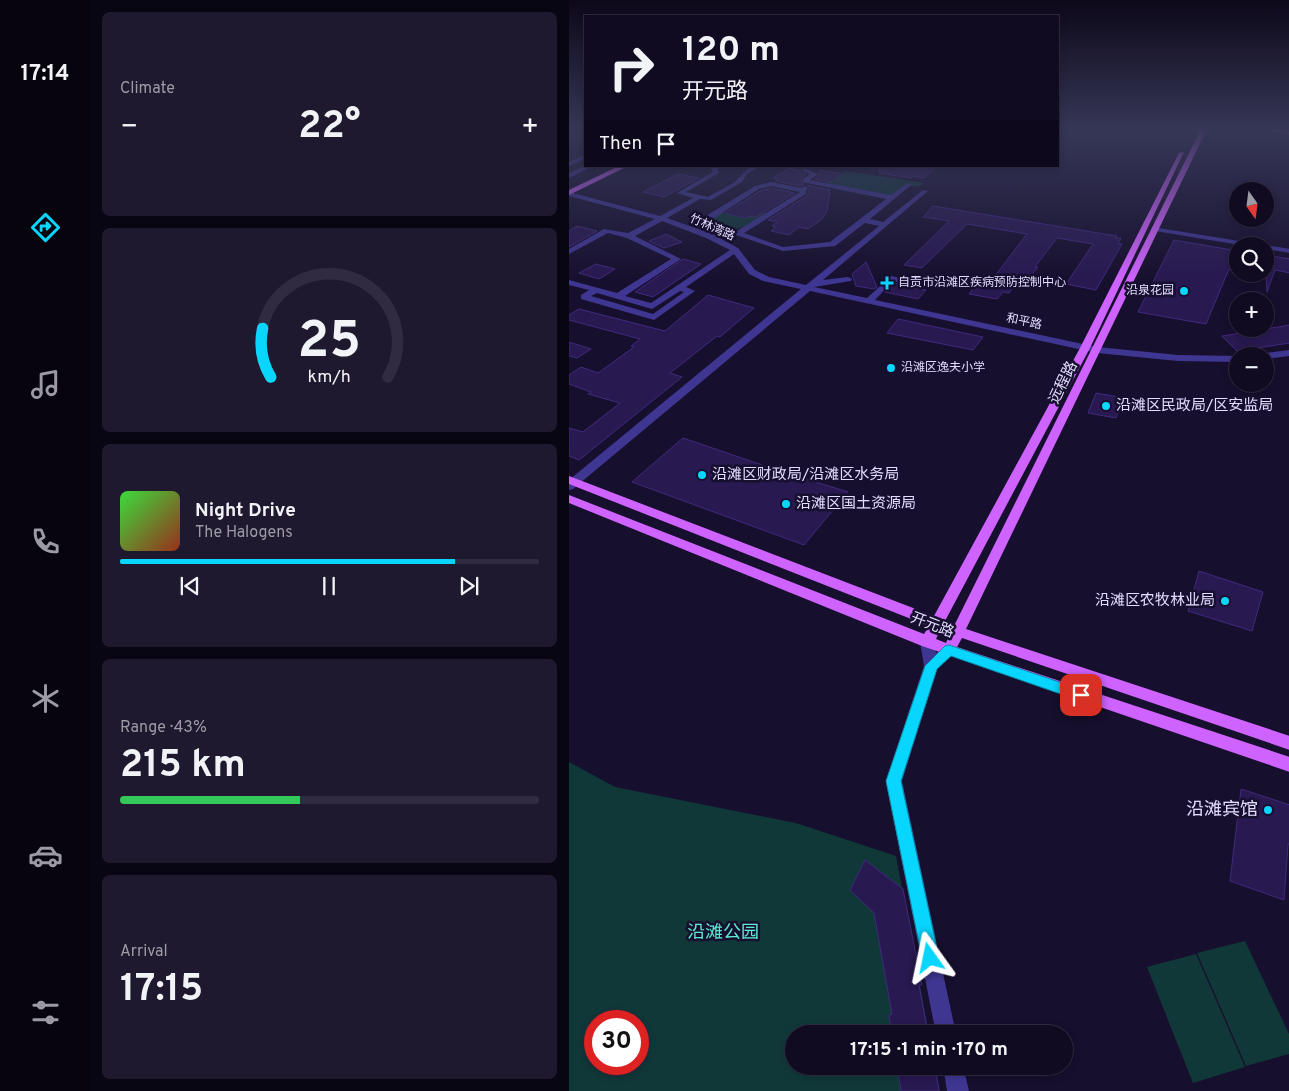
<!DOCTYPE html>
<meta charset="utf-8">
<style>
body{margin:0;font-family:Overpass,"Noto Sans SC",sans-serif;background:#1e192f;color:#f1f3f6;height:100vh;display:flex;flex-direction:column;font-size:19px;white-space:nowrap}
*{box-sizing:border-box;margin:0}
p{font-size:16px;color:#9c9ba5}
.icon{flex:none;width:28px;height:28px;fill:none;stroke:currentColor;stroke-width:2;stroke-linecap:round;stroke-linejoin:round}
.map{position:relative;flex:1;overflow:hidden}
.sheet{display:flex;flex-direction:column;gap:12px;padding:12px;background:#090613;width:479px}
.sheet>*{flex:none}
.banner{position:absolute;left:15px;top:15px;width:475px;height:152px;border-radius:0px;box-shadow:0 2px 8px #0003,0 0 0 1px #302b40;background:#110b22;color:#f1f3f6;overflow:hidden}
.needle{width:32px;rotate:166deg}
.fabs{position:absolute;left:660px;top:182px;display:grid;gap:10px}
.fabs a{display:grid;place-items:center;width:45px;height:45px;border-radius:50%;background:#110b22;box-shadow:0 2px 8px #0003,0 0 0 1px #302b40;font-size:25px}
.speed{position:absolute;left:15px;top:1010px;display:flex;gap:10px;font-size:25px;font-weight:700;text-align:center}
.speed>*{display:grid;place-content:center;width:65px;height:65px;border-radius:50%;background:#110b22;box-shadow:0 2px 8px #0003,0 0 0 1px #302b40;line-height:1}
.speed .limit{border:8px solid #d22;background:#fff;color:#111}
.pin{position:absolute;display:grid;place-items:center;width:42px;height:42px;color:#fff;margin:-21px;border-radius:10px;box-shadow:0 2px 8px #0006}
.me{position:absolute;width:55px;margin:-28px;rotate:348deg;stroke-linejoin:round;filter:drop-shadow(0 0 4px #0008)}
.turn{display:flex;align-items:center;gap:18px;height:105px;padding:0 15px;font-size:22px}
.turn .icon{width:65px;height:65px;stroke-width:2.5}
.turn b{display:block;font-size:35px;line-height:42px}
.then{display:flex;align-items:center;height:48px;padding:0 15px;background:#0003;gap:10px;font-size:19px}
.big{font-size:38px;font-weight:700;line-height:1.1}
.sheet .card{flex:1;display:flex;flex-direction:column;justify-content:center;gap:8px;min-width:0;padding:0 18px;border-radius:8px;background:#1e192f}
.sheet .dial{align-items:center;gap:0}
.dial svg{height:130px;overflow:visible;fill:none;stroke:#302b40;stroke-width:7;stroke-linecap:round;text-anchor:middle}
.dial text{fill:#f1f3f6;stroke:none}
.song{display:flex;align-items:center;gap:15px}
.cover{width:60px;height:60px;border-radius:8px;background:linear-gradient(135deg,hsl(120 70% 55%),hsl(10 70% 35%))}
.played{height:5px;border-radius:2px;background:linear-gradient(90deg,#08d6ff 80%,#302b40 80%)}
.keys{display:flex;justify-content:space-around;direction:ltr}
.heat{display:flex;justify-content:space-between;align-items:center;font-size:28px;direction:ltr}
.charge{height:8px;border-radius:4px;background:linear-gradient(90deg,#34c759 43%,#302b40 0)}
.trip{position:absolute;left:216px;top:1025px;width:288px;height:50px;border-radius:25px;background:#110b22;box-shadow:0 2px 8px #0003,0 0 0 1px #302b40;font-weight:700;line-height:50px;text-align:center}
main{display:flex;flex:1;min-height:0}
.menu{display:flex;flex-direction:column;width:90px;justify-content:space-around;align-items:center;background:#07040e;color:#9c9ba5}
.menu .icon{width:35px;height:35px}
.menu .active{color:#08d6ff}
.menu b{font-size:22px;color:#f1f3f6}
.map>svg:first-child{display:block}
</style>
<main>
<nav class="menu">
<b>17:14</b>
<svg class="icon active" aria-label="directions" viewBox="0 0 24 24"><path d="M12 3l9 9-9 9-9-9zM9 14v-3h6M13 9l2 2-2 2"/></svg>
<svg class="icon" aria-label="music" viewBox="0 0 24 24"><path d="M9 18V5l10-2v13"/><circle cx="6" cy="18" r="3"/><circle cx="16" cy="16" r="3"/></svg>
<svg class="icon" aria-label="phone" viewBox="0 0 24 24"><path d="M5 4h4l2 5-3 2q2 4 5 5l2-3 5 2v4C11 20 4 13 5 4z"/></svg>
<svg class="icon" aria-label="climate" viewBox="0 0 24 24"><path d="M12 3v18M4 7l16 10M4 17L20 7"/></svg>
<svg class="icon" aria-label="car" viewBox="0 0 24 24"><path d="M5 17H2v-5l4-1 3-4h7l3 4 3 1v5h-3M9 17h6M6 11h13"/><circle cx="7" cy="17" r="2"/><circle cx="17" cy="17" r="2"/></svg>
<svg class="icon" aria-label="filters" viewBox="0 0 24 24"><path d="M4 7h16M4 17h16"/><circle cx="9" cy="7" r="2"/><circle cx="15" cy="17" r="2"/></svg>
</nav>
<section class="sheet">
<div class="card"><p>Climate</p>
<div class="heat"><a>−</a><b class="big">22°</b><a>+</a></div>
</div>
<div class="card dial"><svg viewBox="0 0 100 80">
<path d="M14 69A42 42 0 1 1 86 69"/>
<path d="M14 69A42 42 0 0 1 9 39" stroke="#08d6ff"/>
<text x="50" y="56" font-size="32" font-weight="700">25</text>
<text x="50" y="72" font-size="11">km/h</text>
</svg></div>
<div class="card">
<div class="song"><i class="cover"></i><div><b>Night Drive</b><p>The Halogens</p></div></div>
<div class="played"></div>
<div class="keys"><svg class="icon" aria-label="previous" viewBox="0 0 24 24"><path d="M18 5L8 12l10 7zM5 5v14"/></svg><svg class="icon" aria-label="pause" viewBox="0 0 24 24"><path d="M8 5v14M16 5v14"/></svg><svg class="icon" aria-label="next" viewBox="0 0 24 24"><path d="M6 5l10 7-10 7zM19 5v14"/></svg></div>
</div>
<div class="card"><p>Range · 43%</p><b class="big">215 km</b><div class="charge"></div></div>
<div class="card"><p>Arrival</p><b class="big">17:15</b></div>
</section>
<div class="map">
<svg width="721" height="1091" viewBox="0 0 721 1091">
<rect width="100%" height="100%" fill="#170f2e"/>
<!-- green -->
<g fill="#113839" fill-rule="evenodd">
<polygon points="277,171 355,183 350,187 337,185 323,195 320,195 256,183"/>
<path d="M186 211 198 213C171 231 171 232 140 222L150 212 176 218Z"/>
<path d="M0 762 46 787 227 823 327 856 360 1034H225V1066H366L371 1091H0ZM26 1021H69V1064H26Z"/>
<polygon points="676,941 720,1034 720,1054 677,1066 628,953"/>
<polygon points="627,954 676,1067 624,1083 578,967"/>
</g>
<!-- building -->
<g fill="#281951" stroke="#40297f">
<polygon points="310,166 368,166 355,178 344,176 342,178 310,173"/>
<polygon points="220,168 232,171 237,174 231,180 232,183 235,184 232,186 206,181 208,179 204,178"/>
<polygon points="251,170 273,174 262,182 246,179 251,174 249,172"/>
<polygon points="109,174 130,178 95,197 74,192"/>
<polygon points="238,185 261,190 259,191 261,192 258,211 253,219 239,229 230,227 220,235 202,231 207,227 203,226 209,222 199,220 238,196 241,188"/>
<polygon points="202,188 226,193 187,217 179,216 176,218 156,213 191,191"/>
<polygon points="364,206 548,236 547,238 552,238 549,244 553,244 527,290 497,284 524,244 488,238 466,267 469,267 461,277 453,275 440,293 434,292 428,299 400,294 414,275 425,277 458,234 398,224 353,268 335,265 380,221 354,217"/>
<polygon points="8,226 28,231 0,247 0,231"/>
<polygon points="97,234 113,242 95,248 80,241"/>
<polygon points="605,240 669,251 669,271 660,269 637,324 569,312"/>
<polygon points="696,255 721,259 721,273 706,270 698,292"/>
<polygon points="114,259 132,264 84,297 66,292"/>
<polygon points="297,262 308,287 305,289 287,286 283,274"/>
<polygon points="27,264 46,269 30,279 10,273"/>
<polygon points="325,283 357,290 349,299 316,292"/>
<polygon points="139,295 185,308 151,337 148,336 101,373 113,377 10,460 0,456 0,428 14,432 51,403 19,394 22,392 0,384 0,375 12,367 29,373 65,347 62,346 71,339 0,320 0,315 10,309 96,331"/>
<polygon points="329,319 414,337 404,350 318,333"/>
<polygon points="721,325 721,343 668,351 653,336"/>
<polygon points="0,342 22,349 8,358 0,356"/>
<polygon points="527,393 555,398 547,418 519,413"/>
<polygon points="114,438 202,468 279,492 235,545 63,482"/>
<polygon points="630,571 694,592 683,631 619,611"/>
<polygon points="672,789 721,805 721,844 719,844 715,900 661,881"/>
<polygon points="296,860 334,889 353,985 350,985 359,1034 323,1034 320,1015 323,1014 305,913 281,890"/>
<polygon points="328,1066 366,1066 370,1091 332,1091"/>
</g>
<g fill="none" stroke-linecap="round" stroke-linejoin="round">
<!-- minor -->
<g fill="#3f3692" fill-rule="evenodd">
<polygon points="16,155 16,159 0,166 0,162"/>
<polygon points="16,166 24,166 0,178 0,173"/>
<path d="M145 166H152L149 169 150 173 117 192 139 197C148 191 160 187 168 180 177 172 176 166 191 166L178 174 173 182 142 200 131 199 98 218 143 234 169 248 186 270 200 277 237 285 310 226 296 223 266 246 214 251 132 223V219L186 186 202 182 232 188 236 186 239 188 237 191V194L175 233 214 247 261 242 317 199 233 182V180L241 174 234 171V169H238L249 174 241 180 322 195 339 183 342 185 341 186 301 219 314 222 354 190 359 191 254 280 279 277 283 279 282 281 245 287 298 298 322 276 362 285 358 288 324 281 306 300 528 347 609 355 669 356V362L609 361 528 353 241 291 4 489 0 490V480L232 289 194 281 180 274 165 254 117 287 126 291 85 320 12 299V295L20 290 0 285V280L48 293 102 259 58 238 39 233 0 254V249L35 229 59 233 86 219 0 196V192L91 216 124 198 108 193 144 172 142 169ZM202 186 231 192 168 231 141 221 190 189ZM93 221 137 238 161 250 82 303 56 296 112 259 66 236ZM111 291 115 292 84 314 22 296 28 293 83 309Z"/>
<polygon points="583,227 721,249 721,253 696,249 696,246 677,246 586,231 583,231"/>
<polygon points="721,350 721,356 696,359 696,356 691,356 696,353"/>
<polygon points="358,636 363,638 367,653 380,644 385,646 387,650 368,669 333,781 387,1034 367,1034 317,781 355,666 351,642 353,638"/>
<polygon points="374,1066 394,1066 400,1091 378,1091"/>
</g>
<!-- major -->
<g fill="#cf63ff" fill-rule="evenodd">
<path d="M632 129H638L397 629 721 736V750L393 638 388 647 721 757V772L353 646 0 503V495L355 634 360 626 0 484V476L365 616 511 348 610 153 615 152 521 348 376 621 386 624ZM371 630 381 634 377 643 367 639Z"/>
<polygon points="50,166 59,166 0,195 0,190"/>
</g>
<!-- highway -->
<polygon fill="#ff579d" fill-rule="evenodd" points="695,129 721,131 721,135"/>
</g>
<!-- sky -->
<linearGradient id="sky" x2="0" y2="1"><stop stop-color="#0d0819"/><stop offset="0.46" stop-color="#363757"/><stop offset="1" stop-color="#363757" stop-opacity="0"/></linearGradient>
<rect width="721" height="281" fill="url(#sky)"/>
<!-- route -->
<polygon fill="#08d6ff" stroke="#058ba6" points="380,645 517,691 519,695 517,699 512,701 382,656 368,669 332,781 370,958 368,964 361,967 355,964 353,958 317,781 356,666 376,646"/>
<!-- markers -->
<g fill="#08d6ff" stroke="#170f2e" stroke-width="2">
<path d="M315.5 275.5h5v5h5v5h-5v5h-5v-5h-5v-5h5z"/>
<circle cx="615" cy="291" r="5"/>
<circle cx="322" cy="368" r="5"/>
<circle cx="537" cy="406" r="5"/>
<circle cx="133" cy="475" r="5"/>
<circle cx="217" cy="504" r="5"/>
<circle cx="656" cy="601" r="5"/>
<circle cx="699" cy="810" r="5"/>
</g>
<g text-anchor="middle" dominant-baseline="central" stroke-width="5" stroke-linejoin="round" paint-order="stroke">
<!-- far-street labels -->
<g font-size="12" fill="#e3dcff" stroke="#170f2e">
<text transform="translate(143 228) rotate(24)">竹林湾路</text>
<text transform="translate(455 322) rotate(12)">和平路</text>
</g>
<!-- far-poi labels -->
<g font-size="12" fill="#e3dcff" stroke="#170f2e" text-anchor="start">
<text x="329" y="283">自贡市沿滩区疾病预防控制中心</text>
<text x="605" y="291" text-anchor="end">沿泉花园</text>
<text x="332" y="368">沿滩区逸夫小学</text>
</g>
<!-- street labels -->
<g font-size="15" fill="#e3dcff" stroke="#170f2e">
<text transform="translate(495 383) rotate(-64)">远程路</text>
<text transform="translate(363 626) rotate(21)">开元路</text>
</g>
<!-- poi labels -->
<g font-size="15" fill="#e3dcff" stroke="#170f2e" text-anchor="start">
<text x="547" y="406">沿滩区民政局/区安监局</text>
<text x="143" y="475">沿滩区财政局/沿滩区水务局</text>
<text x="227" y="504">沿滩区国土资源局</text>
<text x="646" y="601" text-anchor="end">沿滩区农牧林业局</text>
</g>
<!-- near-poi labels -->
<g font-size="18" fill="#e3dcff" stroke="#170f2e" text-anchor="end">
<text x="689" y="810">沿滩宾馆</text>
</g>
<!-- near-park labels -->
<g font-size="18" fill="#5becd1" stroke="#170f2e">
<text x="154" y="933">沿滩公园</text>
</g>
</g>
</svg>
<div class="fabs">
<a><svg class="needle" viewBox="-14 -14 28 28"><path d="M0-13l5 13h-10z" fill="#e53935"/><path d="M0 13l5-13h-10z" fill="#9c9ba5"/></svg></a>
<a><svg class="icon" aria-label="search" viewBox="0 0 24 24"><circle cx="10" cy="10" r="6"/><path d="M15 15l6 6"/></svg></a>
<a>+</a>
<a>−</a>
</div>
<div class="speed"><div class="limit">30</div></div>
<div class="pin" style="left:512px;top:695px;background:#d93025"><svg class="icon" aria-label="arrive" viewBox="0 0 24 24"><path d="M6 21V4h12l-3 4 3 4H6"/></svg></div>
<svg class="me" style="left:361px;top:958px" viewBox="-20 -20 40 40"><path d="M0-17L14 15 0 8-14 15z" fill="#08d6ff" stroke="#fff" stroke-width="4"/></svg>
<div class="trip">17:15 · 1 min · 170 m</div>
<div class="banner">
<div class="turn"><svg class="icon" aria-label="right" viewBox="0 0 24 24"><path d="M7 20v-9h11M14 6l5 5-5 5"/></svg><div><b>120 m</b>开元路</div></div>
<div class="then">Then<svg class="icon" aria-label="arrive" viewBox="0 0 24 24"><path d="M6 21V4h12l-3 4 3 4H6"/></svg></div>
</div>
</div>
</main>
